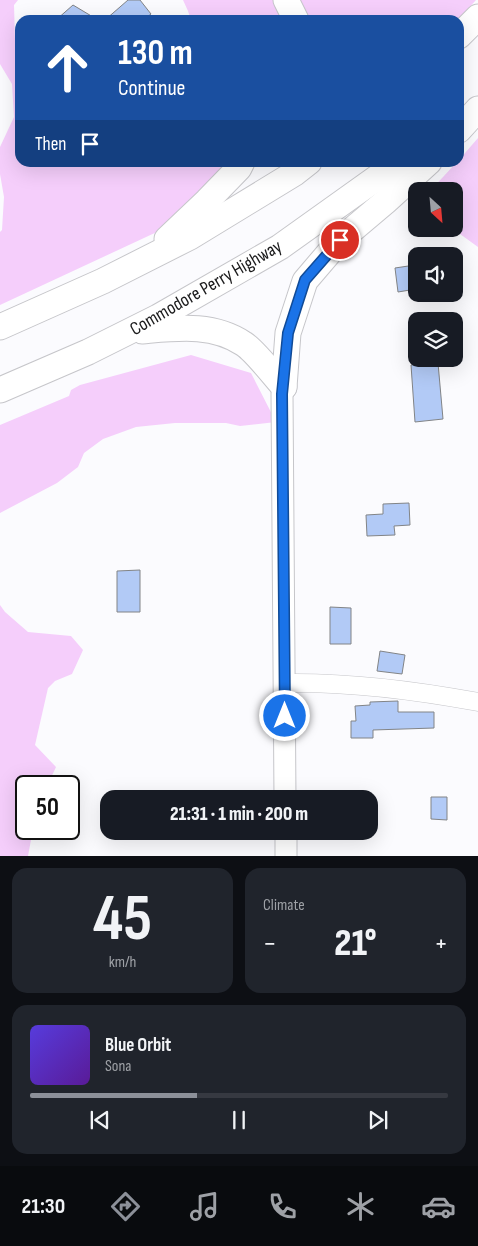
<!DOCTYPE html>
<meta charset="utf-8">
<style>
body{margin:0;font-family:"Sofia Sans Condensed",sans-serif;background:#20242c;color:#f1f3f6;height:100vh;display:flex;flex-direction:column;font-size:19px;white-space:nowrap}
*{box-sizing:border-box;margin:0}
p{font-size:16px;color:#9ea1a6}
.icon{flex:none;width:28px;height:28px;fill:none;stroke:currentColor;stroke-width:2;stroke-linecap:round;stroke-linejoin:round}
.map{position:relative;height:856px;overflow:hidden}
.side{display:flex;flex-direction:column;gap:12px;padding:12px;background:#0d0f14;flex:1}
.side>*{flex:none}
.top-card{position:absolute;left:15px;top:15px;width:449px;height:152px;border-radius:15px;box-shadow:0 5px 20px #0002;background:#1a4fa0;color:#fff;overflow:hidden}
.needle{width:32px;rotate:154deg}
.fabs{position:absolute;left:408px;top:182px;display:grid;gap:10px}
.fabs a{display:grid;place-items:center;width:55px;height:55px;border-radius:10px;background:#171b24;box-shadow:0 5px 20px #0002;font-size:25px}
.speed{position:absolute;left:15px;top:775px;display:flex;gap:10px;font-size:25px;font-weight:700;text-align:center}
.speed>*{display:grid;place-content:center;width:65px;height:65px;border-radius:50%;background:#171b24;box-shadow:0 5px 20px #0002;line-height:1}
.speed .limit{border:2px solid #111;border-radius:8px;background:#fff;color:#111}
.pin{position:absolute;display:grid;place-items:center;width:42px;height:42px;color:#fff;margin:-21px;border:2px solid #fff;border-radius:50%;box-shadow:0 1px 5px #0007}
.me{position:absolute;width:55px;margin:-28px;rotate:0deg;stroke-linejoin:round;filter:drop-shadow(0 0 4px #0008)}
.turn{display:flex;align-items:center;gap:18px;height:105px;padding:0 20px;font-size:22px}
.turn .icon{width:65px;height:65px;stroke-width:2.5}
.turn b{display:block;font-size:35px;line-height:42px}
.then{display:flex;align-items:center;height:48px;padding:0 20px;background:#0003;gap:10px;font-size:19px}
.big{font-size:38px;font-weight:800;line-height:1.1}
.side .card{flex:1;display:flex;flex-direction:column;justify-content:center;gap:8px;min-width:0;padding:0 18px;border-radius:15px;background:#20242c}
.side .dial{align-items:center;gap:0}
.dial b{font-size:65px;line-height:1}
.song{display:flex;align-items:center;gap:15px}
.cover{width:60px;height:60px;border-radius:8px;background:linear-gradient(135deg,hsl(250 70% 55%),hsl(270 70% 35%))}
.played{height:5px;border-radius:2px;background:linear-gradient(90deg,#8c9099 40%,#363941 40%)}
.keys{display:flex;justify-content:space-around;direction:ltr}
.heat{display:flex;justify-content:space-between;align-items:center;font-size:28px;direction:ltr}
.side .tiles{flex:1;display:grid;gap:12px;grid-template-columns:1fr 1fr}
.card:last-child{grid-column:span 2}
.trip{position:absolute;left:100px;top:790px;width:278px;height:50px;border-radius:15px;background:#171b24;box-shadow:0 5px 20px #0002;font-weight:800;line-height:50px;text-align:center}
.menu{display:flex;height:80px;justify-content:space-around;align-items:center;background:#090b0e;color:#9ea1a6}
.menu .icon{width:35px;height:35px}
.menu .active{color:#8c9099}
.menu b{font-size:22px;color:#f1f3f6}
.map>svg:first-child{display:block}
</style>
<div class="map">
<svg width="478" height="856" viewBox="0 0 478 856">
<rect width="100%" height="100%" fill="#fbfbfe"/>
<!-- green -->
<g fill="#f5cefb">
<polygon points="0,0 18,0 14,5 15,39 20,47 20,162 245,163 202,211 0,305 0,232 2,230 4,197 0,174 0,147 14,117 12,84 0,64"/>
<polygon points="183,0 476,0 458,20 191,20 188,11"/>
<polygon points="478,138 478,247 460,234 450,233 445,229 454,229 454,191 430,191 456,163 459,162 459,160"/>
<polygon points="191,355 251,373 276,422 240,426 226,423 175,423 136,427 103,439 84,453 78,467 57,483 0,513 0,425 69,396 71,390 80,385"/>
<polygon points="0,605 5,612 28,632 71,636 83,650 72,674 55,681 48,688 35,745 56,767 47,786 26,786 26,829 33,829 28,856 0,856"/>
</g>
<!-- building -->
<g fill="#b2caf6" stroke="#828486">
<polygon points="128,0 140,0 151,14 143,20 105,20"/>
<polygon points="73,5 98,20 56,20"/>
<polygon points="415,265 416,289 398,292 395,268"/>
<polygon points="438,363 443,419 415,422 411,365"/>
<polygon points="409,503 410,525 394,526 395,535 367,536 366,515 383,514 383,504"/>
<polygon points="140,570 140,612 117,612 117,571"/>
<polygon points="330,607 351,608 351,644 330,644"/>
<polygon points="380,651 405,655 402,674 377,671"/>
<polygon points="398,701 398,712 434,712 434,728 373,730 373,738 351,738 351,721 356,721 355,706 370,705 370,702"/>
<polygon points="431,797 447,797 447,820 431,819"/>
</g>
<g fill="none" stroke-linecap="round" stroke-linejoin="round">
<!-- minor casing -->
<g stroke="#c6c6ca" stroke-width="19">
<path id="minor" d="M285 683C350 682 414 690 478 702"/>
</g>
<!-- major casing -->
<g stroke="#c6c6ca" stroke-width="23">
<g id="major">
<polyline points="284,387 282,394 285,799"/>
<polyline points="286,831 286,856"/>
</g>
</g>
<!-- highway casing -->
<g stroke="#c6c6ca" stroke-width="27">
<g id="highway">
<polyline points="286,0 296,20"/>
<polyline points="459,36 478,17"/>
<polyline points="459,130 478,109"/>
<polyline points="167,239 207,201 239,168 242,162"/>
<polyline points="0,327 103,281 190,237 295,173 309,162"/>
<path d="M142 331C177 328 213 323 244 344 255 351 274 376 284 387"/>
<polyline points="284,387 288,333 305,281 340,240 385,202 429,162"/>
<polyline points="0,390 88,352 158,317 280,247 399,162"/>
</g>
</g>
<!-- minor -->
<use href="#minor" stroke="#fff" stroke-width="18"/>
<!-- major -->
<use href="#major" stroke="#fff" stroke-width="21"/>
<!-- highway -->
<use href="#highway" stroke="#fff" stroke-width="25"/>
</g>
<g fill="none" stroke-linecap="round" stroke-linejoin="round">
<!-- route casing -->
<g stroke="#114b97" stroke-width="12">
<polyline id="route" points="285,716 282,394 288,333 305,280 340,240"/>
</g>
<!-- route -->
<use href="#route" stroke="#1a73e8" stroke-width="9"/>
</g>
<g text-anchor="middle" dominant-baseline="central" stroke-width="4.5" stroke-linejoin="round" paint-order="stroke">
<!-- street labels -->
<g font-size="19" fill="#1a1a1b" stroke="#fff">
<text transform="translate(206 288) rotate(-30)">Commodore Perry Highway</text>
</g>
</g>
</svg>
<div class="fabs">
<a><svg class="needle" viewBox="-14 -14 28 28"><path d="M0-13l5 13h-10z" fill="#e53935"/><path d="M0 13l5-13h-10z" fill="#9ea1a6"/></svg></a>
<a><svg class="icon" aria-label="sound" viewBox="0 0 24 24"><path d="M4 9h4l5-4v14l-5-4H4zM17 9q2 3 0 6"/></svg></a>
<a><svg class="icon" aria-label="layers" viewBox="0 0 24 24"><path d="M12 4l9 5-9 5-9-5zM3 14l9 5 9-5"/></svg></a>
</div>
<div class="speed"><div class="limit">50</div></div>
<div class="pin" style="left:340px;top:240px;background:#d93025"><svg class="icon" aria-label="arrive" viewBox="0 0 24 24"><path d="M6 21V4h12l-3 4 3 4H6"/></svg></div>
<svg class="me" style="left:285px;top:716px" viewBox="-20 -20 40 40"><circle r="17" fill="#1a73e8" stroke="#fff" stroke-width="3"/><path d="M0-11L8 9 0 5-8 9z" fill="#fff"/></svg>
<div class="trip">21:31 · 1 min · 200 m</div>
<div class="top-card">
<div class="turn"><svg class="icon" aria-label="ahead" viewBox="0 0 24 24"><path d="M12 20V5M6 11l6-6 6 6"/></svg><div><b>130 m</b>Continue</div></div>
<div class="then">Then<svg class="icon" aria-label="arrive" viewBox="0 0 24 24"><path d="M6 21V4h12l-3 4 3 4H6"/></svg></div>
</div>
</div>
<section class="side">
<div class="tiles">
<div class="card dial"><b>45</b><p>km/h</p></div>
<div class="card"><p>Climate</p>
<div class="heat"><a>−</a><b class="big">21°</b><a>+</a></div>
</div>
<div class="card">
<div class="song"><i class="cover"></i><div><b>Blue Orbit</b><p>Sona</p></div></div>
<div class="played"></div>
<div class="keys"><svg class="icon" aria-label="previous" viewBox="0 0 24 24"><path d="M18 5L8 12l10 7zM5 5v14"/></svg><svg class="icon" aria-label="pause" viewBox="0 0 24 24"><path d="M8 5v14M16 5v14"/></svg><svg class="icon" aria-label="next" viewBox="0 0 24 24"><path d="M6 5l10 7-10 7zM19 5v14"/></svg></div>
</div>
</div>
</section>
<nav class="menu">
<b>21:30</b>
<svg class="icon active" aria-label="directions" viewBox="0 0 24 24"><path d="M12 3l9 9-9 9-9-9zM9 14v-3h6M13 9l2 2-2 2"/></svg>
<svg class="icon" aria-label="music" viewBox="0 0 24 24"><path d="M9 18V5l10-2v13"/><circle cx="6" cy="18" r="3"/><circle cx="16" cy="16" r="3"/></svg>
<svg class="icon" aria-label="phone" viewBox="0 0 24 24"><path d="M5 4h4l2 5-3 2q2 4 5 5l2-3 5 2v4C11 20 4 13 5 4z"/></svg>
<svg class="icon" aria-label="climate" viewBox="0 0 24 24"><path d="M12 3v18M4 7l16 10M4 17L20 7"/></svg>
<svg class="icon" aria-label="car" viewBox="0 0 24 24"><path d="M5 17H2v-5l4-1 3-4h7l3 4 3 1v5h-3M9 17h6M6 11h13"/><circle cx="7" cy="17" r="2"/><circle cx="17" cy="17" r="2"/></svg>
</nav>
